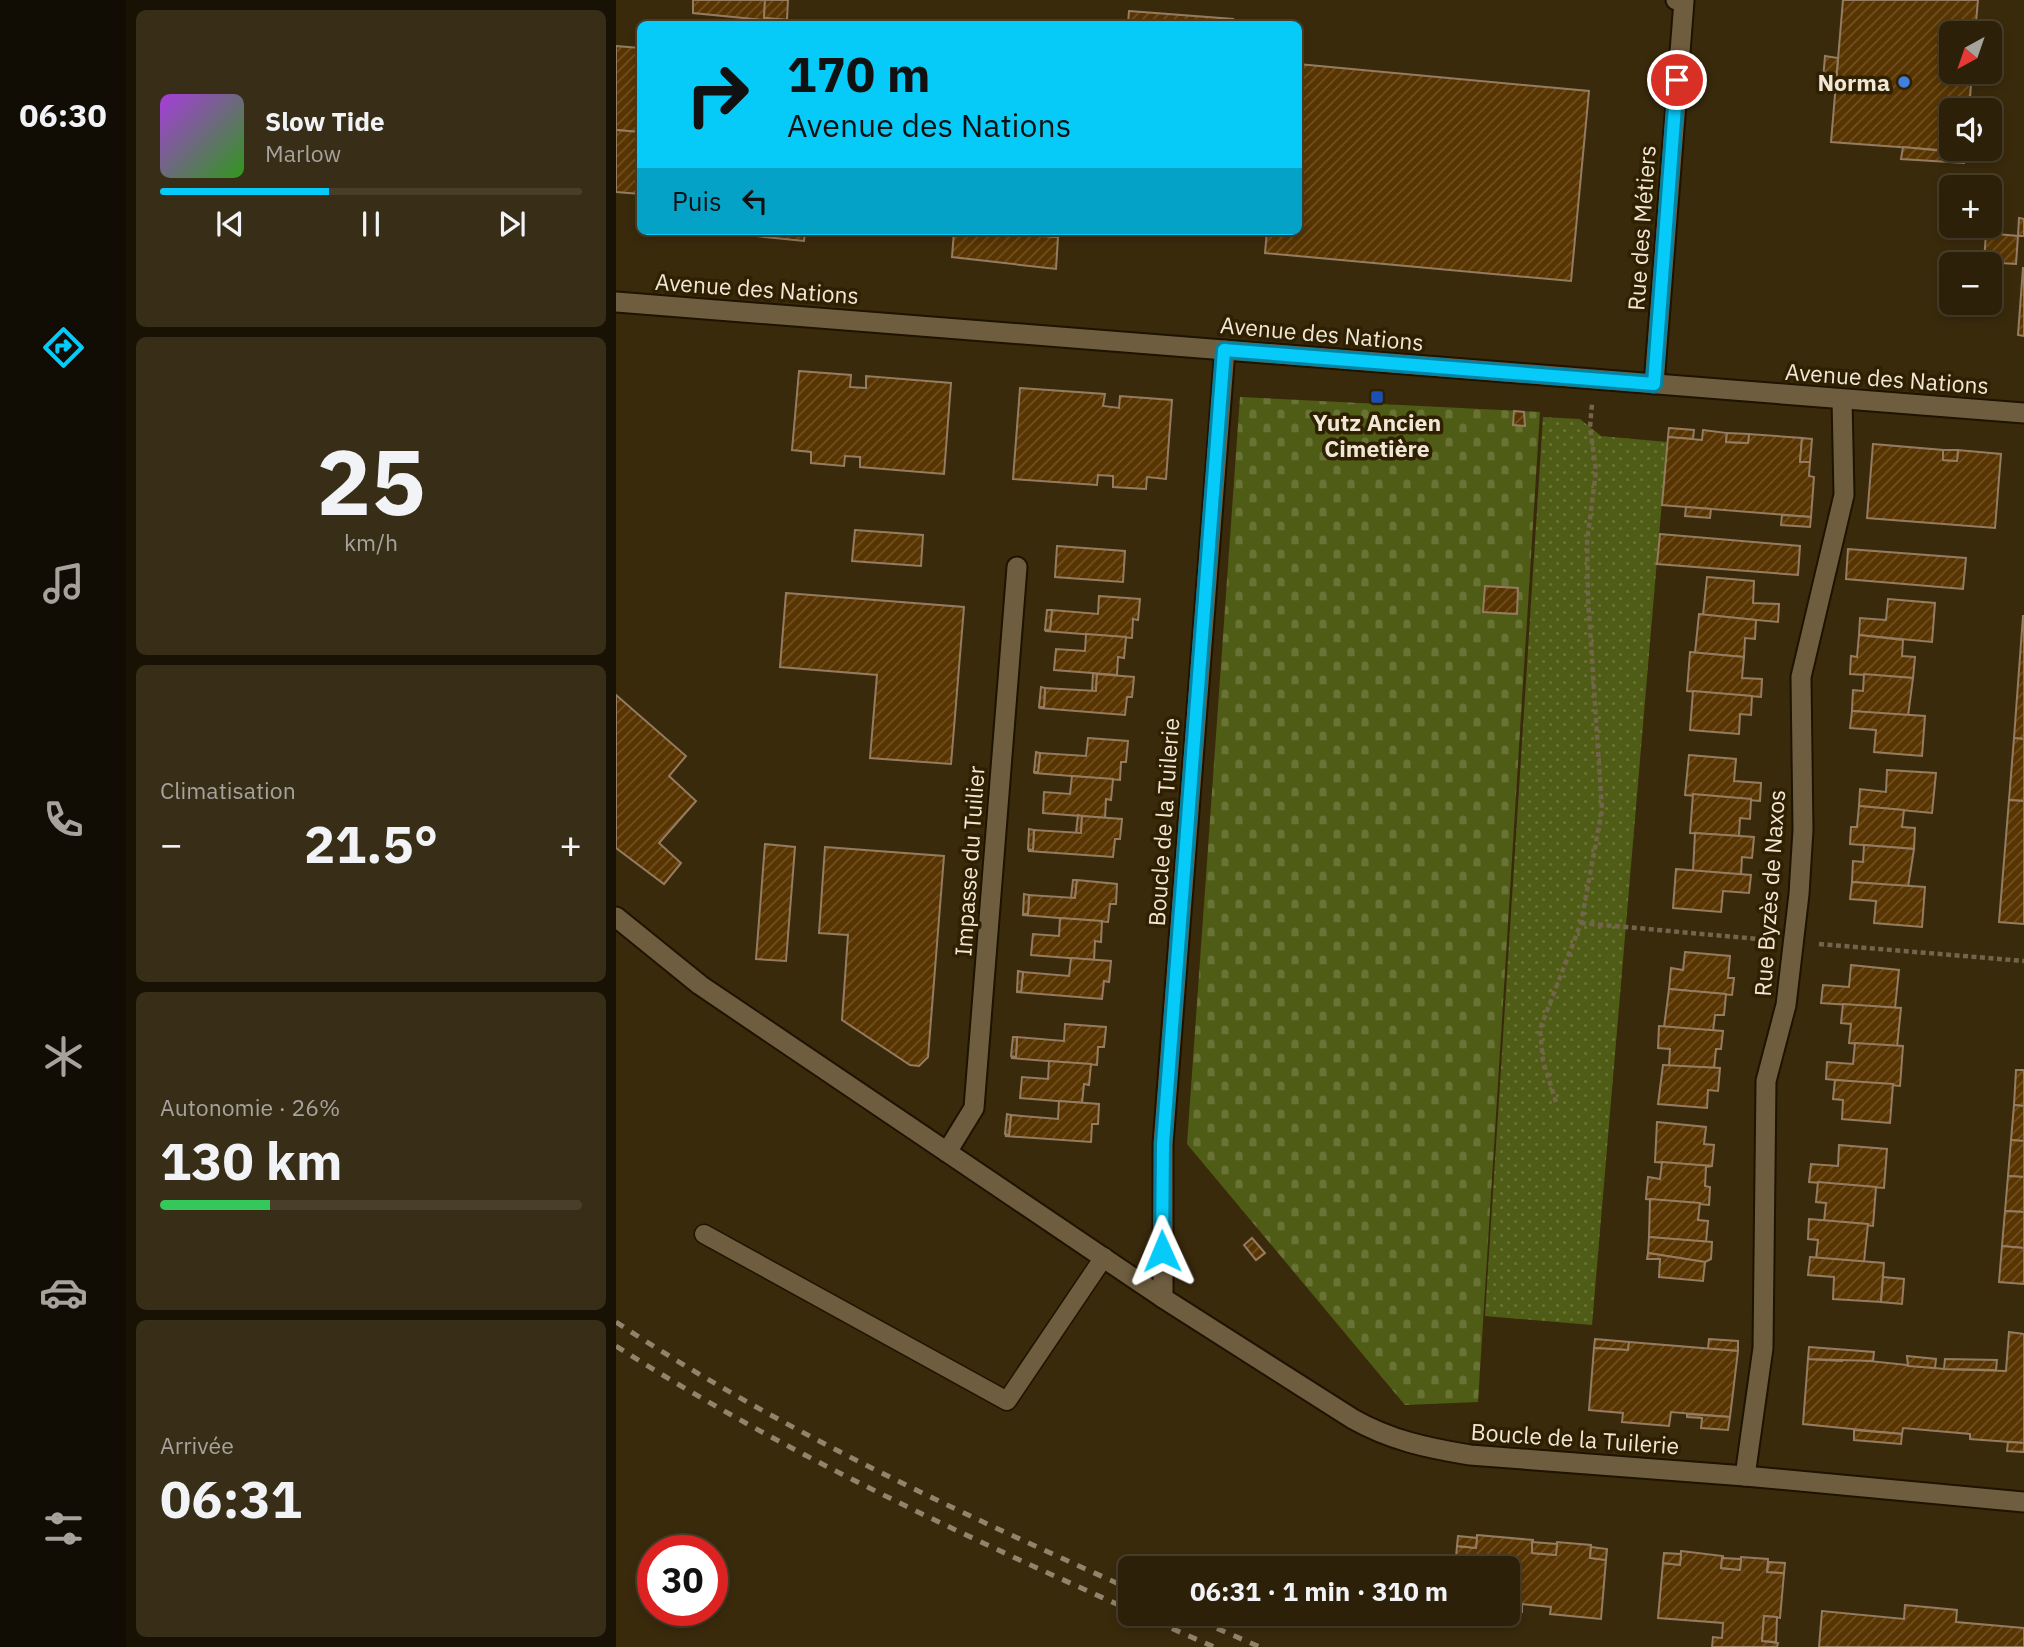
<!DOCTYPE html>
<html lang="fr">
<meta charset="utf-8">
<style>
body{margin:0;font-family:"IBM Plex Sans",sans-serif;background:#382d17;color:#f1f3f6;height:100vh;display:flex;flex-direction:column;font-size:26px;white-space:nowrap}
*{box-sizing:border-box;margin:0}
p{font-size:23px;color:#a6a39c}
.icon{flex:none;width:38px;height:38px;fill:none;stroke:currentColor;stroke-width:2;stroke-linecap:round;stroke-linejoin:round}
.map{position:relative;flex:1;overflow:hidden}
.drawer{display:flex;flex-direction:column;gap:10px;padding:10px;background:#181205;width:490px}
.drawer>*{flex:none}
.top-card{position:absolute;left:21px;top:21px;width:665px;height:214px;border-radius:10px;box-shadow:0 4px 10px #0003,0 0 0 2px #483e2a;background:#06cbf9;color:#111;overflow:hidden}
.needle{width:46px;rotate:220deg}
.controls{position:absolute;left:1323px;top:21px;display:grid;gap:14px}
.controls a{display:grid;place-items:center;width:63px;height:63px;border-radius:10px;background:#2c2009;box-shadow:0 4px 10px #0003,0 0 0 2px #483e2a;font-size:35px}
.speed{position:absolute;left:21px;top:1535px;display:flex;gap:14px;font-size:35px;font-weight:700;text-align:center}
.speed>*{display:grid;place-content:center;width:91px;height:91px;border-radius:50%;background:#2c2009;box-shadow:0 4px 10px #0003,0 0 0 2px #483e2a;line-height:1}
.speed .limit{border:10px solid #d22;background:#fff;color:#111}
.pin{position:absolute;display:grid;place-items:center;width:60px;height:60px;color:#fff;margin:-30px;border:4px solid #fff;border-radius:50%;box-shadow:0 2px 7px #0007}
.me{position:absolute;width:77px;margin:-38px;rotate:359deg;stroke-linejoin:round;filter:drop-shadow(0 0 5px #0008)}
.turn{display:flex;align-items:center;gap:24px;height:147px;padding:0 35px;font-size:32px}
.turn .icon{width:91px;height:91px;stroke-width:2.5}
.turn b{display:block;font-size:49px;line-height:60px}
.then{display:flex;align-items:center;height:66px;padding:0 35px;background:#0003;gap:14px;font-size:26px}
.big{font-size:52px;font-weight:800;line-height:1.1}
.drawer .card{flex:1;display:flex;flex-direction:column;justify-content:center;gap:10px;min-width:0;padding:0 24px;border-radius:10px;background:#382d17}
.drawer .dial{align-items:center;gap:0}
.dial b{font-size:91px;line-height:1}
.song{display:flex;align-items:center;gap:21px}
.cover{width:84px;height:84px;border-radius:10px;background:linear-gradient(135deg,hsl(280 70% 55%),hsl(110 70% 35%))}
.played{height:7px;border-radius:4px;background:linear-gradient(90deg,#06cbf9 40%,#483e2a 40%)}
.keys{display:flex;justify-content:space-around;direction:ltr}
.heat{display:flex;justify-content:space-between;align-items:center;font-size:38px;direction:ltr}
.charge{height:10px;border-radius:5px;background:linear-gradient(90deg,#34c759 26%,#483e2a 0)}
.trip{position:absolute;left:502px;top:1556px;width:402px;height:70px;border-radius:10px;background:#2c2009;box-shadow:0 4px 10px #0003,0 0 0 2px #483e2a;font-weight:800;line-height:70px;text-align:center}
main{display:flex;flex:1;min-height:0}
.tab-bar{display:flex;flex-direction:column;width:126px;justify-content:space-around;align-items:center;background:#120d04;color:#a6a39c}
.tab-bar .icon{width:49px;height:49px}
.tab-bar .selected{color:#06cbf9}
.tab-bar b{font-size:32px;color:#f1f3f6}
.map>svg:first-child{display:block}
</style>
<main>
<nav class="tab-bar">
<b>06:30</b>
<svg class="icon selected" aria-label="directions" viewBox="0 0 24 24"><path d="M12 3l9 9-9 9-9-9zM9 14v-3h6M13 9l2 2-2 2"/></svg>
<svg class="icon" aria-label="music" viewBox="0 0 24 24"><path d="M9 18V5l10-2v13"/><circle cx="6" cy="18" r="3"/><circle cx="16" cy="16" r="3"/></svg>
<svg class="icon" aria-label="phone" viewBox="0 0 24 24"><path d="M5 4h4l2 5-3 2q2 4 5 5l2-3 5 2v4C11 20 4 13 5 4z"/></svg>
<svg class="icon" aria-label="climate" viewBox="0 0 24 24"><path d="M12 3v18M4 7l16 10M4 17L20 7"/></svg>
<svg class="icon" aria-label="car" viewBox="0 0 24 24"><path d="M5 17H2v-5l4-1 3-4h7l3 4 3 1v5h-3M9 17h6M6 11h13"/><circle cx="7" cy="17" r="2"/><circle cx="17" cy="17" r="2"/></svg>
<svg class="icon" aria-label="filters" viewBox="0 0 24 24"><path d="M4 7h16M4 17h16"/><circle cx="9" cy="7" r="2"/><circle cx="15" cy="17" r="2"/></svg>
</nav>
<section class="drawer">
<div class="card">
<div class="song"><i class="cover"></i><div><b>Slow Tide</b><p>Marlow</p></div></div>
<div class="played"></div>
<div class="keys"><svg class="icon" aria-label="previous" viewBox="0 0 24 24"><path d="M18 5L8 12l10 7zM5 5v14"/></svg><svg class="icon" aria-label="pause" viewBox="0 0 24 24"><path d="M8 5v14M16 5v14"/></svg><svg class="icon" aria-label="next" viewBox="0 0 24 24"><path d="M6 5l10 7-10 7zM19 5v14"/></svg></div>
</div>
<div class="card dial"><b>25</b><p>km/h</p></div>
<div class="card"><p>Climatisation</p>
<div class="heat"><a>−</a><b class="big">21.5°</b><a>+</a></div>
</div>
<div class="card"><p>Autonomie · 26%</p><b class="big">130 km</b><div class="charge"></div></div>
<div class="card"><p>Arrivée</p><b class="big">06:31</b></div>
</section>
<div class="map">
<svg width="1408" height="1647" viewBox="0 0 1408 1647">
<defs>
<pattern id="cemetery-stones" width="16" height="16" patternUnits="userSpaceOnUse" patternTransform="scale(1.75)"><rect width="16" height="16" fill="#4f5c15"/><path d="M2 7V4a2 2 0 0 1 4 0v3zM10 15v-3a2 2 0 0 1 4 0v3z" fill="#697336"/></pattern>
<pattern id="park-dots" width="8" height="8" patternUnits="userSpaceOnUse" patternTransform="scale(1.75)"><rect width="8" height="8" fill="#4f5c15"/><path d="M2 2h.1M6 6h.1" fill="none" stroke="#697336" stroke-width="1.8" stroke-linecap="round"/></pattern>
<pattern id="building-hatch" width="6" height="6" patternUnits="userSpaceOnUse" patternTransform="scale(1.75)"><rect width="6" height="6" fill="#573400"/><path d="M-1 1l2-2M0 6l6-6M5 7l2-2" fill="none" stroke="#705124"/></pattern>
</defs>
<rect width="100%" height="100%" fill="#3a2a0c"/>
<!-- cemetery -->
<polygon fill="url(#cemetery-stones)" points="624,397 924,412 862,1402 789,1405 571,1144"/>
<!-- park -->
<polygon fill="url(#park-dots)" points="927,417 964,419 985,436 1051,442 976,1325 869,1316"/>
<!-- building -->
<g fill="url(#building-hatch)" stroke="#957c61" stroke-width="2">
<polygon points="77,0 149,0 148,20 77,13"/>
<polygon points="149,0 172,0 171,20 148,18"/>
<polygon points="1227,0 1362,0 1359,33 1335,33 1335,72 1356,72 1353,110 1335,110 1335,149 1350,149 1350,152 1215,142"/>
<polygon points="513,11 617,19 616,24 512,24"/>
<polygon points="148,18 171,20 170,24 147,24"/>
<polygon points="0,46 24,48 24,132 0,130"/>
<polygon points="1209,56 1222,58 1219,93 1206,92"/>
<polygon points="682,64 973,91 955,281 649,253 651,231 682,231"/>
<polygon points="0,130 24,132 24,194 0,192"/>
<polygon points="1287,147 1348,153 1348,163 1285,159"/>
<polygon points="1403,218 1408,219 1408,236 1402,236"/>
<polygon points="131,231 189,231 188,241 130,235"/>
<polygon points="338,231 442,237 440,269 336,257"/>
<polygon points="374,231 443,231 442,237"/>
<polygon points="1370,233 1402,236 1400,264 1368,262"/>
<polygon points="1407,268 1408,268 1408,336 1402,335"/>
<polygon points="183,371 235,375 234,387 250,388 250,376 335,383 328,474 244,467 244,457 229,456 228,466 195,463 195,452 176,450"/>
<polygon points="404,388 489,394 487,406 503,408 504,396 556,400 550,479 531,477 530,489 497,487 497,476 482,475 481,485 397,479"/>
<polygon points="898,411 908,412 909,426 897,425"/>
<polygon points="1053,428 1078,430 1077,439 1052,437"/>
<polygon points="1087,430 1111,433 1110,442 1132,443 1133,434 1186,438 1184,462 1194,462 1193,476 1198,477 1195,517 1046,505 1052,437 1086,440"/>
<polygon points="1111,433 1133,434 1132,443 1110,442"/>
<polygon points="1186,438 1196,439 1194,462 1184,462"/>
<polygon points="1257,444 1327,450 1327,460 1341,461 1342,450 1385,454 1379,528 1251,518"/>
<polygon points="1327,450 1342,450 1341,461 1327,460"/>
<polygon points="1070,507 1095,509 1094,518 1069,516"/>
<polygon points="1166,515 1195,517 1194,527 1165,525"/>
<polygon points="239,530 307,535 305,566 236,561"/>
<polygon points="1044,534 1184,546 1182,575 1041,564"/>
<polygon points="441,546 509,551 507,582 439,577"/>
<polygon points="1232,549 1350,558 1347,589 1230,579"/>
<polygon points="1091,577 1138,581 1137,603 1163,604 1162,622 1087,615"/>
<polygon points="869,586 902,588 901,614 867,612"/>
<polygon points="170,593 348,607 335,764 254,758 261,675 164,667"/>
<polygon points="483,596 524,599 522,620 517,619 516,638 429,631 434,630 436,610 482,614"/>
<polygon points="1272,599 1319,603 1316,642 1243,635 1244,618 1270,620"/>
<polygon points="431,610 436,610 434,630 429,630"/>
<polygon points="1083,614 1140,620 1139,639 1129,638 1128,657 1079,653"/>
<polygon points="1407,616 1408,616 1408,739 1398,738"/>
<polygon points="470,634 510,637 508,658 502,657 501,675 438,670 440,649 469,651"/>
<polygon points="1243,635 1287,640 1286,656 1299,657 1297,678 1234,674 1235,656 1241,657"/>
<polygon points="1074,652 1128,657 1126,678 1146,679 1145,697 1071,691"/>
<polygon points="477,673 481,674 480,691 476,691"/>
<polygon points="481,674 518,677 516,697 511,697 509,715 423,708 428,707 429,688 480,691"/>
<polygon points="1248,674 1297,678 1292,716 1236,711 1237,690 1247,691"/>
<polygon points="425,687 429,688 428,707 423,707"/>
<polygon points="1077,691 1136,696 1135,715 1124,714 1123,734 1074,730"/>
<polygon points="0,695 70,756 53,776 80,801 43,843 65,863 48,884 0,848"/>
<polygon points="1236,711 1309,716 1306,756 1258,752 1260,730 1234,728"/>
<polygon points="472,738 512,741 510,762 505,762 504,780 418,773 422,772 424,753 470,756"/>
<polygon points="1398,738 1408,739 1408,801 1393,800"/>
<polygon points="420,752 424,753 422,772 418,772"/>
<polygon points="1073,755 1120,759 1118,781 1145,783 1144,801 1069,795"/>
<polygon points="1271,770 1320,773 1316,813 1243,806 1244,789 1270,792"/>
<polygon points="456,776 497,779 495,800 490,799 489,818 427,813 428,792 454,794"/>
<polygon points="1077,794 1135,799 1134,819 1124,818 1123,836 1074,833"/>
<polygon points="1393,800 1408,801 1408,924 1383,922"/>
<polygon points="1243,806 1288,810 1286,827 1299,828 1298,849 1234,844 1235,827 1241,827"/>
<polygon points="462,815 466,816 465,833 460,833"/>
<polygon points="466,816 506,819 504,839 499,839 497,857 412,851 417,850 418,830 465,833"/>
<polygon points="413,829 418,830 417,850 412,849"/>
<polygon points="1079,833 1138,837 1136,858 1126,857 1125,875 1077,871"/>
<polygon points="149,844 179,847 170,961 140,959"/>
<polygon points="1248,845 1298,849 1292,887 1236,882 1237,861 1247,862"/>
<polygon points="209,847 328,856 312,1057 303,1066 294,1065 226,1020 232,935 203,933"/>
<polygon points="1060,869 1135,875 1133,893 1107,891 1105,912 1057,908"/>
<polygon points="457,880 461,880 459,898 455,898"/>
<polygon points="461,880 501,884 500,904 494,904 492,922 406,915 412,914 413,895 459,898"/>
<polygon points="1236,882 1309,887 1306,927 1258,923 1260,901 1234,899"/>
<polygon points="408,894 413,895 412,914 407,914"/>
<polygon points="444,918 486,921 485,942 479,941 478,960 415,955 417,934 443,936"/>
<polygon points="1069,952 1114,956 1112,978 1118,978 1116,995 1053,989 1055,968 1067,970"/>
<polygon points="455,958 495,961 493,982 488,981 486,999 400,992 405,992 407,972 453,976"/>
<polygon points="1235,965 1283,970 1279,1008 1205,1003 1207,985 1233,987"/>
<polygon points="402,971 407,972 405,992 401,991"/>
<polygon points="1053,989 1110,994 1108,1015 1099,1015 1097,1031 1048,1027"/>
<polygon points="1227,1004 1285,1008 1281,1047 1233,1043 1235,1024 1225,1023"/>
<polygon points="449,1024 490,1027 488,1047 482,1047 481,1065 395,1058 400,1057 401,1037 448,1041"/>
<polygon points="1043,1026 1107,1031 1105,1049 1100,1049 1098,1068 1053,1066 1054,1049 1042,1048"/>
<polygon points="397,1037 401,1037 400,1057 395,1056"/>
<polygon points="1239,1043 1287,1046 1284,1086 1210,1079 1211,1062 1237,1064"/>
<polygon points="433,1061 475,1064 473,1085 468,1084 466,1103 404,1098 406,1077 432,1079"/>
<polygon points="1047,1065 1104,1068 1102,1091 1092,1090 1091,1108 1042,1104"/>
<polygon points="1400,1070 1408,1070 1408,1106 1398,1105"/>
<polygon points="1219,1080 1277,1084 1274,1123 1226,1119 1227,1100 1217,1099"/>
<polygon points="443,1101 483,1104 482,1124 476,1124 475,1142 389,1136 393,1135 395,1115 442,1119"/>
<polygon points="1398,1105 1408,1106 1408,1141 1395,1140"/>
<polygon points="391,1114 395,1115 393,1135 389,1134"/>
<polygon points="1041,1122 1090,1127 1088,1144 1098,1145 1096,1166 1039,1162"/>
<polygon points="1395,1140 1408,1141 1408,1177 1392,1176"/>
<polygon points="1223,1145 1271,1149 1268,1188 1193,1182 1195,1164 1222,1166"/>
<polygon points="1046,1162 1096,1166 1090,1167 1089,1186 1094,1187 1093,1205 1030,1199 1032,1177 1044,1179"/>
<polygon points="1392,1176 1408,1177 1408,1212 1389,1211"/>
<polygon points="1202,1182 1260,1187 1257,1226 1208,1221 1210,1203 1200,1202"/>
<polygon points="1034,1199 1084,1203 1082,1220 1092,1221 1090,1242 1033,1237"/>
<polygon points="1389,1211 1408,1212 1408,1248 1386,1246"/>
<polygon points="1193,1219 1252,1224 1248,1262 1200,1259 1202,1240 1192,1239"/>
<polygon points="1033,1237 1096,1242 1095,1259 1089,1262 1032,1253"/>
<polygon points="636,1238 649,1253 640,1260 628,1245"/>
<polygon points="1386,1246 1408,1248 1408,1284 1383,1282"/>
<polygon points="1032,1253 1089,1262 1087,1281 1043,1277 1044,1259 1031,1259"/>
<polygon points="1194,1257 1268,1263 1265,1302 1217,1299 1218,1277 1192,1275"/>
<polygon points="1267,1277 1288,1279 1286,1304 1265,1302"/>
<polygon points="1393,1332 1408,1334 1408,1443 1354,1439 1354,1434 1287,1428 1286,1434 1187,1424 1192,1359 1226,1361 1226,1358 1328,1369 1390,1371"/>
<polygon points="979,1339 1013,1342 1012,1350 978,1348"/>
<polygon points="1093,1339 1122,1341 1122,1351 1092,1349"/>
<polygon points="1013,1342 1122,1351 1114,1417 1055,1412 1053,1426 1006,1422 1007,1413 973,1410 978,1348 1012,1350"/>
<polygon points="1193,1347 1258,1352 1257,1361 1192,1359"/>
<polygon points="1291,1356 1320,1359 1319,1368 1292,1366"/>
<polygon points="1329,1359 1381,1360 1380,1370 1328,1369"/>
<polygon points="1071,1414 1114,1417 1112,1430 1085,1428 1086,1418 1071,1417"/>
<polygon points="1238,1430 1286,1434 1285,1444 1238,1440"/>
<polygon points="1392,1442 1408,1443 1408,1452 1391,1451"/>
<polygon points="861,1535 917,1540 916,1553 940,1555 941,1542 975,1545 974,1558 990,1560 985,1619 934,1614 935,1607 906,1604 906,1612 892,1611 892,1568 839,1568 841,1546 860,1548"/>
<polygon points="842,1536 861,1538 860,1548 841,1546"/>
<polygon points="916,1542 941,1544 940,1555 916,1553"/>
<polygon points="975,1547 991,1549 990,1560 974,1558"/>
<polygon points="1065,1551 1107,1556 1105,1568 1124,1570 1125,1557 1152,1559 1151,1572 1168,1573 1164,1618 1148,1616 1146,1641 1162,1643 1161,1647 1096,1647 1097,1637 1106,1638 1107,1623 1042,1618 1047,1563 1064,1565"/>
<polygon points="1048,1553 1065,1554 1064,1565 1047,1563"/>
<polygon points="1106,1558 1125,1559 1124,1570 1105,1568"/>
<polygon points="1153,1562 1169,1563 1168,1573 1151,1572"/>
<polygon points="1289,1605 1341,1610 1340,1622 1408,1628 1408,1647 1203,1647 1206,1611 1288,1619"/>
<polygon points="1148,1616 1161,1617 1160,1642 1146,1641"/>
</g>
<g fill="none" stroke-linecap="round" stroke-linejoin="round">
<!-- service casing -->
<g stroke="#1e1300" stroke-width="21">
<polyline id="service" points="88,1234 391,1401 488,1257"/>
</g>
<!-- minor casing -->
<g stroke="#1e1300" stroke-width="23">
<g id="minor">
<path d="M609 350 547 1144V1298L737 1419C774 1440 811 1448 854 1455L1129 1476 1408 1502"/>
<polyline points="1038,384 1068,1 1060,0"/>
<polyline points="0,917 84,985 547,1298"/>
<polyline points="331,1152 358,1108 401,567"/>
<polyline points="1129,1476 1147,1348 1150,1081 1170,1005 1183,894 1187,830 1185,677 1228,495 1226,399"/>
</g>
</g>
<!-- secondary casing -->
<g stroke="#1e1300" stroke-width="23">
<polyline id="secondary" points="0,302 1408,413"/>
</g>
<!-- path -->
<g stroke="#73654b" stroke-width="4.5" stroke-dasharray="5 3.5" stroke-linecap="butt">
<polyline points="965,923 1153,940"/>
<polyline points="1203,944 1408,961"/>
<polyline points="940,1102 927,1061 924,1029 965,923 986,810 972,598 971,542 980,471 974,427 976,404"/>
</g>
<!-- service -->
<use href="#service" stroke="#6f5d3f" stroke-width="18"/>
<!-- minor -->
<use href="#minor" stroke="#6f5d3f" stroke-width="19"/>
<!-- secondary -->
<use href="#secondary" stroke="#6f5d3f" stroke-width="19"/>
<!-- rail -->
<g stroke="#91846c" stroke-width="5" stroke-dasharray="9 9" stroke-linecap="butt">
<path d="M0 1322C162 1429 338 1510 514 1589"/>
<path d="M0 1346C163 1450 338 1531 514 1610"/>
<polyline points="523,1614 598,1647"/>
<polyline points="568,1614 644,1647"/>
</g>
</g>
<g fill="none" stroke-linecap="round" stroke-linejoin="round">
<!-- route casing -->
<g stroke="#0484a2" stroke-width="18">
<polyline id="route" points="546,1251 547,1144 608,350 1038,384 1061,80"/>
</g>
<!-- route -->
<use href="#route" stroke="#06cbf9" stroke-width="12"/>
</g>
<!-- markers -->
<circle fill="#3f7fe0" stroke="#2f2002" stroke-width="2.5" cx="1288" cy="82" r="7"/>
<rect fill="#1a4fb4" stroke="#2f2002" stroke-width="2.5" x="754" y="390" width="14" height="14" rx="3.5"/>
<g text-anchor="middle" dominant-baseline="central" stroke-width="7" stroke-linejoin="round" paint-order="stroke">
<!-- poi labels -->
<g font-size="23" font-weight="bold" fill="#f1e7d6" stroke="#2f2002" text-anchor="end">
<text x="1274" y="82">Norma</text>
<text x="761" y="422" text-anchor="middle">Yutz Ancien<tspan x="761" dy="26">Cimetière</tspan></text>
</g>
<!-- street labels -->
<g font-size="23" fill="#f1e7d6" stroke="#2f2002">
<text transform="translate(1025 228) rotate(-86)">Rue des Métiers</text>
<text transform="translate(141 288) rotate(4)">Avenue des Nations</text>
<text transform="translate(706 333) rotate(5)">Avenue des Nations</text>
<text transform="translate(1271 378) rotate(4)">Avenue des Nations</text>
<text transform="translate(547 822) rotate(-86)">Boucle de la Tuilerie</text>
<text transform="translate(353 861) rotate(-86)">Impasse du Tuilier</text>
<text transform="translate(1153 893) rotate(-86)">Rue Byzès de Naxos</text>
<text transform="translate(959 1438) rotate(4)">Boucle de la Tuilerie</text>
</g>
</g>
</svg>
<div class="controls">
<a><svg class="needle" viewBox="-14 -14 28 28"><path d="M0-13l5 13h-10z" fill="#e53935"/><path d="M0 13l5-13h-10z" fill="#a6a39c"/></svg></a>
<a><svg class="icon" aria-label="sound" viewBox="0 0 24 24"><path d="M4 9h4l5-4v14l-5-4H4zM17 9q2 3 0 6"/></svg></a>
<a>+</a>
<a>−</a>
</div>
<div class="speed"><div class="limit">30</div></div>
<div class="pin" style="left:1061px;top:80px;background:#d93025"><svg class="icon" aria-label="arrive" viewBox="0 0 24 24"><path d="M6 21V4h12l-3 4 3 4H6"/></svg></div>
<svg class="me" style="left:546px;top:1251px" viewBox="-20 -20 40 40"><path d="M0-17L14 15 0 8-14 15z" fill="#06cbf9" stroke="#fff" stroke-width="4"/></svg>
<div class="trip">06:31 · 1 min · 310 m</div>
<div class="top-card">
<div class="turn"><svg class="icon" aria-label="right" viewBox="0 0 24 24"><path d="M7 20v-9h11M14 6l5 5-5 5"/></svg><div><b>170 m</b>Avenue des Nations</div></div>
<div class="then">Puis<svg class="icon" aria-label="left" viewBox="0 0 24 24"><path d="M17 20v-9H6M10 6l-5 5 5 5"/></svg></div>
</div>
</div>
</main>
